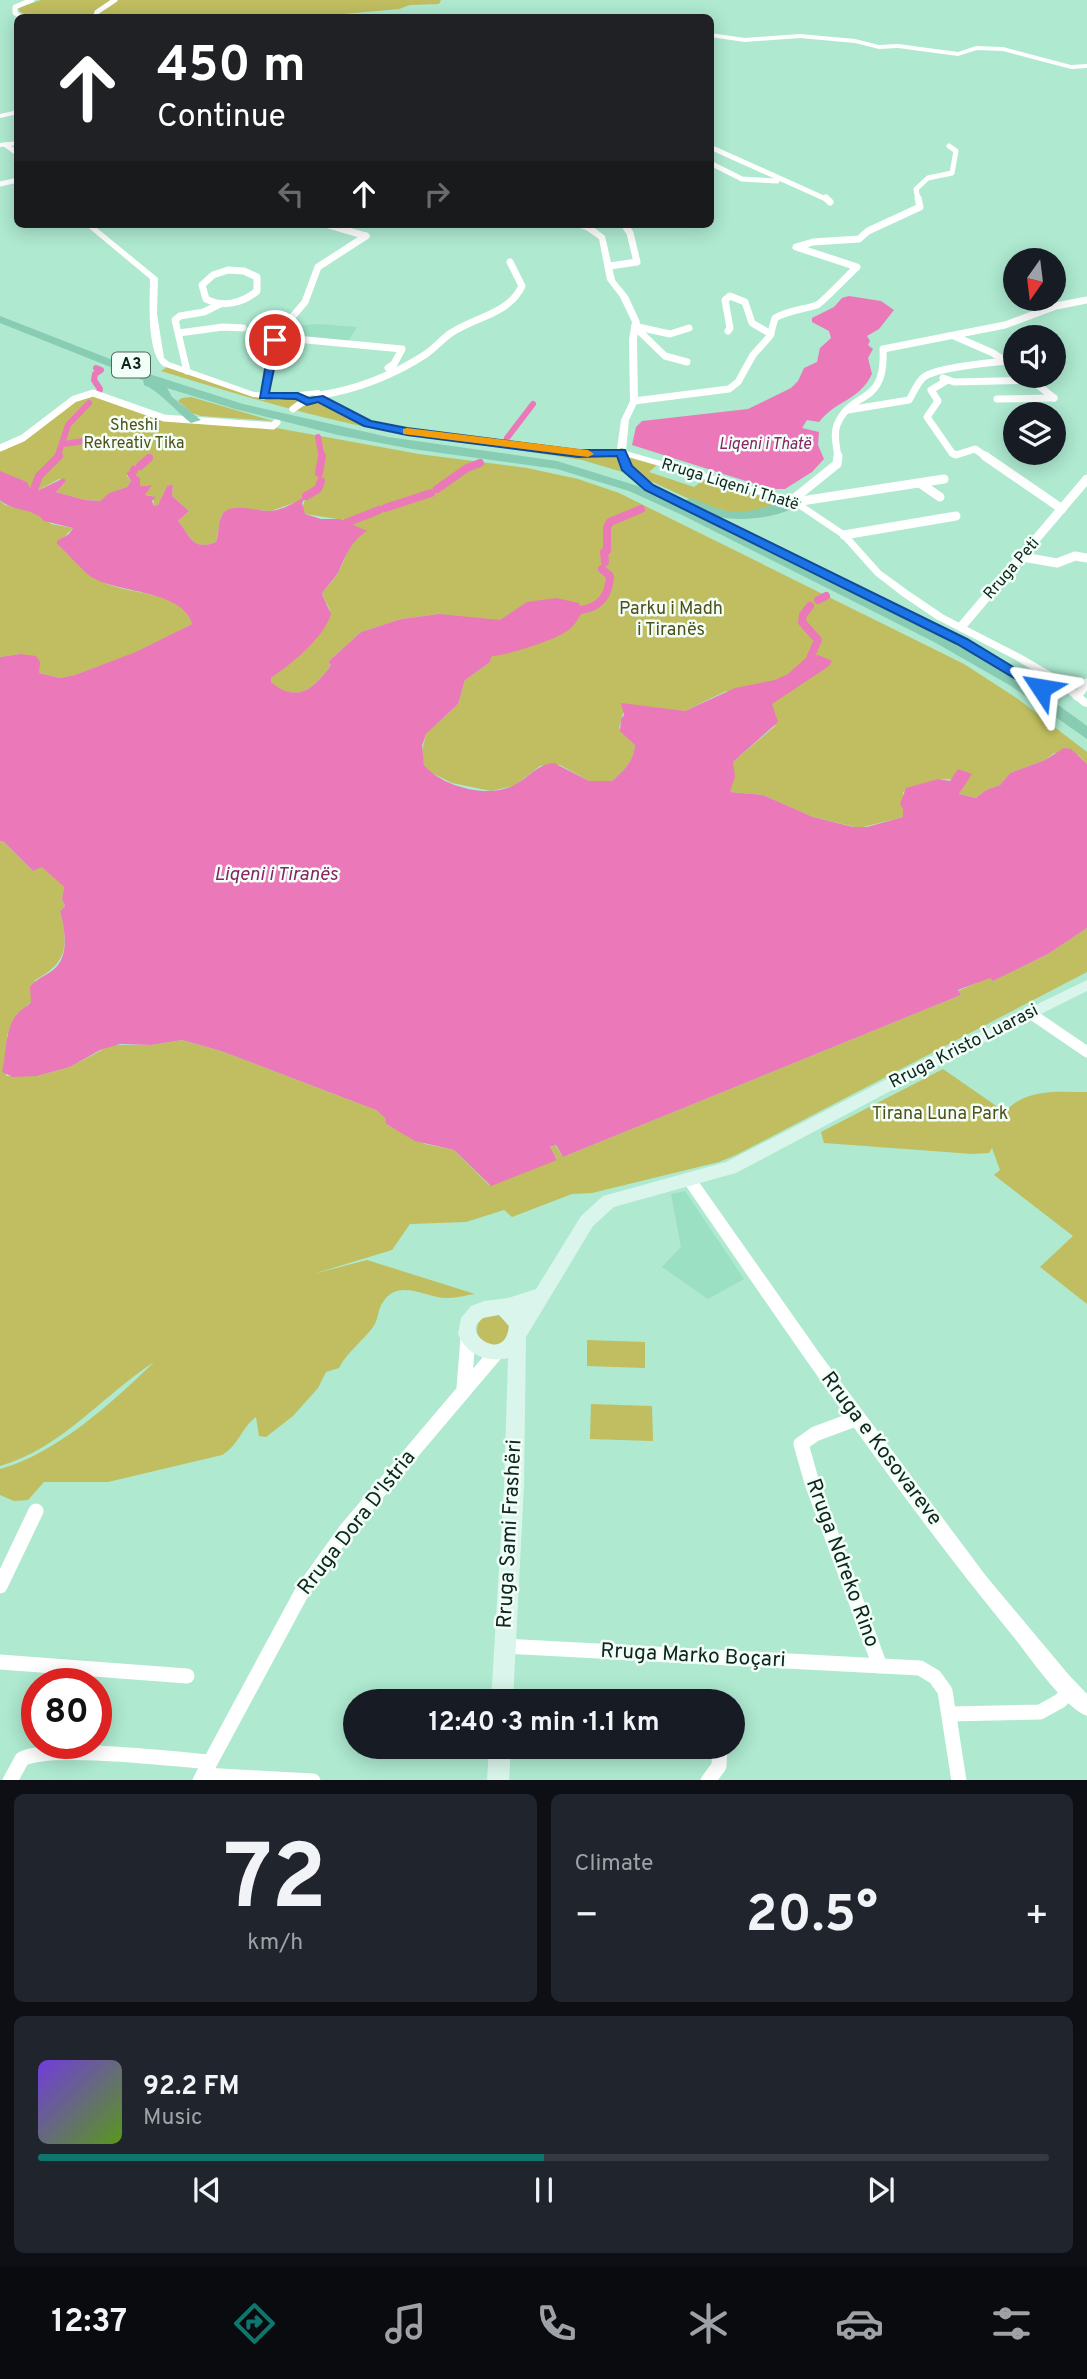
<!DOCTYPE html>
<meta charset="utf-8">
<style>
body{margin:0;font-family:Overpass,sans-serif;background:#20242c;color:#f1f3f6;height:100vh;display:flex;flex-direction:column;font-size:26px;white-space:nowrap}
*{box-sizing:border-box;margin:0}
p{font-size:23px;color:#9ea1a6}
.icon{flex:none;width:38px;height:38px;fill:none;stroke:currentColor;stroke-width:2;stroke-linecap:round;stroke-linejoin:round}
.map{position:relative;height:1780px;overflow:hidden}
.panel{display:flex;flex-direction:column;gap:14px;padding:14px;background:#0d0f14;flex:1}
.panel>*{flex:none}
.guide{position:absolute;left:14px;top:14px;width:700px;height:214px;border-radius:10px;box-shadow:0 4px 18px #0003;background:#202124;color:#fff;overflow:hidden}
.needle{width:46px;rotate:194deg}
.controls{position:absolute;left:1003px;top:248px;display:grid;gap:14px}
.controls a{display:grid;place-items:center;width:63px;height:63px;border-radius:50%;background:#171b24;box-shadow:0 4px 18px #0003;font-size:35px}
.speed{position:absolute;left:21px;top:1668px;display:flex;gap:14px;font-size:35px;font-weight:700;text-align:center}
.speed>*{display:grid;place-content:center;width:91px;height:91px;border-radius:50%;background:#171b24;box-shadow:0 4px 18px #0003;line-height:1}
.speed .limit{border:10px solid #d22;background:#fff;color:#111}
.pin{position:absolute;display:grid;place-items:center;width:60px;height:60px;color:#fff;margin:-30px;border:4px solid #fff;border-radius:50%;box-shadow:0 2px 7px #0007}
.me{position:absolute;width:77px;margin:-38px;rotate:303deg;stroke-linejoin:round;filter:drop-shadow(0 0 5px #0008)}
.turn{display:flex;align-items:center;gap:24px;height:147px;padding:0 28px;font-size:32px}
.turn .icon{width:91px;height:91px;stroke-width:2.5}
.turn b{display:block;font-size:49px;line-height:60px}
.lanes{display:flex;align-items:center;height:66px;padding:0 28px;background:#0003;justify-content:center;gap:35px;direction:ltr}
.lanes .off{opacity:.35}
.big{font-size:52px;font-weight:700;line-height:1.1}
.panel .widget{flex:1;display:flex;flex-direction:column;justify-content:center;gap:10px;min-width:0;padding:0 24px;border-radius:10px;background:#20242c}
.panel .dial{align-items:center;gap:0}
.dial b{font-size:91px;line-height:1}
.song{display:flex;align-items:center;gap:21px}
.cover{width:84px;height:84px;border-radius:10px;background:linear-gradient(135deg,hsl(260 70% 55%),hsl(90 70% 35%))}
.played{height:7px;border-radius:4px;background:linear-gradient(90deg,#0f766e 50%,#363941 50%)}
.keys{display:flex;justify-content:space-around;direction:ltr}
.heat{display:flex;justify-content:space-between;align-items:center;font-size:38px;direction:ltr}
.panel .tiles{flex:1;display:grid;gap:14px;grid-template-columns:1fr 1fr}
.widget:last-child{grid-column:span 2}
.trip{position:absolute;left:343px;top:1689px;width:402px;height:70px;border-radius:35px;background:#171b24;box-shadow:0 4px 18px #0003;font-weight:700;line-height:70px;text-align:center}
.tab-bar{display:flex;height:112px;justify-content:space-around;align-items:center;background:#090b0e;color:#9ea1a6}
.tab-bar .icon{width:49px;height:49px}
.tab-bar .selected{color:#0f766e}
.tab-bar b{font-size:32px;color:#f1f3f6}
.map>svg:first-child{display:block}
</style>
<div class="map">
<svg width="1087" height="1781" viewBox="0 0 1087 1781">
<rect width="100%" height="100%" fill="#aee9d0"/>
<!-- built -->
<g fill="#9ce0c4">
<polygon points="318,324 357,327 348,342 281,335 288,327"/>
<polygon points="685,1191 744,1279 708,1299 662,1267 681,1247 671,1194"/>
</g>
<!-- green -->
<g fill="#c0be60">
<polygon points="41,0 441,0 439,4 410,5 399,9 321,16 258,17 227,14 221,18 126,18 114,15 99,18 25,18 28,15 20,12 18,8"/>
<path d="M167 367 249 394 295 399 298 401 297 410C322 393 344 413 367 425L365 427C296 412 229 392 161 371Z"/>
<path d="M92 394 157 418 271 427 419 454 527 468 578 479 619 493 964 664 1018 699 1087 752V764L1078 755 1054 753 1045 760 1010 773 1000 785 986 790 976 798 959 794 967 780 938 779 903 792V817L859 828 813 817 763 795 730 792 733 762 775 726 776 716 771 707 726 691 685 711 624 709 619 728 635 745C634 761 624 770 612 781H589L560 765 540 766 514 786 491 791 452 783 430 772 424 765 422 751 426 734 458 704 465 680 489 663 439 614 401 619 361 632 328 662 331 665C315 688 296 705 271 682V678L303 652 330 610 322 594C326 587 332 582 337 575 347 559 346 543 366 532L344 520 305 514 302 509 305 499 271 511 235 509 225 512 221 516 216 542C191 552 189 533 178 521L189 511 172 496 173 486H167L158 505 154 506 153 496 145 495 150 485 140 486V478L131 472 126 475 131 481 127 487 110 493 100 501 85 500 56 492 66 481 59 479 35 492 30 491 27 482 13 477 0 478V450L81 398Z"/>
<polygon points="191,397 273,421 201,416 192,413 178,401 182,398"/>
<polygon points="448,439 581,456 629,456 657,465 649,472 694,487 704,480 785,503 743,516 698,503 646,479 582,460"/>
<path d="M0 500 5 505 38 514 51 524 73 528 57 544C73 556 85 573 103 582 128 595 185 591 192 624L136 653 75 675 60 678 39 673 38 668 20 654 0 657Z"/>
<path d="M0 841 4 842 33 871 42 866 64 887 62 899 65 906 60 911C69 946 67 963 35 980L31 1002 17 1014 7 1035 6 1076H37L70 1067 111 1045H151L182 1040 221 1051 376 1110 385 1118 387 1125 425 1144 454 1150 489 1185 557 1159 550 1148 555 1145 563 1157 961 995 958 991 990 977 993 981 1048 954 1087 928V972L736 1155 719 1162 592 1193 572 1194 512 1217 504 1210 466 1222 410 1224 392 1250 313 1274 367 1260 475 1294C466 1295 457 1298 448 1298 427 1299 399 1277 383 1302 377 1310 379 1319 373 1327 362 1342 347 1352 339 1368L326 1372 318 1388 293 1416 266 1437 259 1436 256 1417C241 1428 239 1445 222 1455L108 1482H44L28 1500 14 1501 0 1495V1469C56 1454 113 1402 154 1362 102 1396 62 1448 0 1466Z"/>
<path d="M943 1069 1005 1112C1025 1088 1059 1092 1087 1092V1304L1040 1267 1073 1236 994 1175 1000 1170 992 1148 989 1153 973 1154 824 1143 821 1132Z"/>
<circle cx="493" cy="1330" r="16"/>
<polygon points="587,1340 645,1342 645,1368 587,1366"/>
<polygon points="591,1404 652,1406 653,1441 590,1439"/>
</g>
<!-- water -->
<g fill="#eb78b8">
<path d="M849 296 881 301 894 310 879 329 867 336 870 341 868 345 873 349 868 358 872 374C859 401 836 400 819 422L807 420 802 428 819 432 818 445 824 459 812 472 785 489H771L632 445 636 427 642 421 748 409 791 388 798 381 804 368 817 362 820 348 831 338 829 331 812 322V318L834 307 842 298Z"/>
<path d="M0 471 27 482 31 491 35 492 64 478 66 481 56 492 85 500 100 501 109 493 127 487 131 481 126 473 131 472 140 478V486L152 485 145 495 156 497 152 501 154 506 158 505 167 486 173 485 172 496 189 511 178 521C189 533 191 552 216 542 219 534 218 522 222 515 230 501 258 512 270 511 284 510 295 502 306 496L302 503 305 514 321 519H340L367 531C351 541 346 555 339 571 335 579 327 585 322 594L331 614C324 638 291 664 271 678V682C297 704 314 689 331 665L328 662 361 632 401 619 439 614 500 620 527 602 556 598 579 603 582 612C579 617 576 623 572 627 561 639 508 655 492 656L489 663 465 680 458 704 426 734 422 746 424 765C442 787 491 800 516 784 529 777 538 764 554 763L589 781H612C624 770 634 761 635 745L620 731 621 719 624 715 621 703 685 711 735 688 775 680 788 674 807 657 818 655 832 661 829 666 772 704 778 722 733 762 735 776 730 792 763 795 813 817 853 827H867L903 817V809L900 804 906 788 938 779 950 781 958 769 972 774 959 794 976 798 986 790 1000 785 1010 773 1045 760 1064 748 1071 749 1087 764V928L1048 954 993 981 990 978 958 990 961 995 563 1157 556 1145 550 1147 557 1160 491 1186 454 1150 415 1141 386 1124 385 1118 376 1110 221 1051 182 1040 151 1045 120 1044 100 1050 70 1067 37 1076 13 1077 2 1072C7 1054 4 1028 18 1013 22 1008 27 1007 31 1002L30 987C36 979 45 976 53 970 70 957 65 930 60 911L65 906 62 899 64 887 42 867 33 871 4 842 0 841V657L20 654 36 656 40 662 39 673 60 678 75 675 136 652 192 624C184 591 120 593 93 578 83 572 68 553 57 544V541L69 534 73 528 44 521C35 508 13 512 0 500Z"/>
</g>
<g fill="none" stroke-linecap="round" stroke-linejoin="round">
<!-- canal-far1 -->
<g stroke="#eb78b8" stroke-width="6">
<polyline points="96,368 101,370 95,374 94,380 100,389 99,393"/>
<polyline points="318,437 322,458"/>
<polyline points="507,438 533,404"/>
<polyline points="64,444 90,440"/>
<polyline points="57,458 68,425 89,403"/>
</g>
<!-- canal -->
<g stroke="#eb78b8" stroke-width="8">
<polyline points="140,466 149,458"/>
<polyline points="319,473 322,456"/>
<polyline points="132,474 134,470"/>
<polyline points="437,489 467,468 480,463"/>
<polyline points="33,492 39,476 59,456"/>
<polyline points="306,496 318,489 321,481"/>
<polyline points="385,508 431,493"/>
<polyline points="346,523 379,510"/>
<polyline points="605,562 604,552 607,551 607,527 610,522 641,509"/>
<polyline points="818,600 826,596"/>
<polyline points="810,606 803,615 802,622 818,640 811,656"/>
<path d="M581 610C601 607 609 595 610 576L602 569"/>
</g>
<!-- minor-far4 -->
<g stroke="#fff" stroke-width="5">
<polyline points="23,18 15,13 15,7 32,0"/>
<polyline points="95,18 97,12 115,0"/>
<polyline points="6,145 18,154"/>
<polyline points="710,147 828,200"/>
<polyline points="710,163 742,179 777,181"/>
<polyline points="0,184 18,180"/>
<polyline points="918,200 916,189 928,178 952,173 956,151 949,146"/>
</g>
<!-- minor-far3 -->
<g stroke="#fff" stroke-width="7">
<polyline points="826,198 830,202"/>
<polyline points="325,224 366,236"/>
<polyline points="610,266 637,262 630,233 624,224"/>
<path d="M228 270 244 271 257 277V291C243 303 223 308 206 299L202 285 213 275Z"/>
<polyline points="635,327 665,356 687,362"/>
<polyline points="638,327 670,334 689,328"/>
<polyline points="728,331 730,328 725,300 730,296 745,302 752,323 771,334"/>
<polyline points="179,333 223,327 243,328"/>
<polyline points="954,336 993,353 1015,368"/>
<polyline points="275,337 402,349 394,364 388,368"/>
<polyline points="187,371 175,320 180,316 204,312 220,304"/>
<polyline points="943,378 954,382 1033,380"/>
<polyline points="1029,378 1054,398"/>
<polyline points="946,381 931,390 938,401 927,417 952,453 956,455 975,449 988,458"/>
<path d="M320 395C356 390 396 374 426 354 435 348 442 339 451 333 475 317 509 314 522 286L510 262"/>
<polyline points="263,396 275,337 305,302 318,267 366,236"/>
<polyline points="997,399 1054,398"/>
<path d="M634 401 729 389 738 382 753 355 770 336 775 318C789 310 802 310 817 305 823 302 849 274 857 267L796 247 813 242 859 239 868 231 920 207 918 198"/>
<polyline points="293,409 304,401"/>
<path d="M848 410 909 400C913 394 918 381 924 377 937 367 989 363 1006 361"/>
<polyline points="0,448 23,438 74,399 93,393 164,418 273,426 277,422"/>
<path d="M838 458C837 447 833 435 837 425 852 388 886 408 883 349L1005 325 1056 306 1087 300"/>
</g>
<!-- minor-far2 -->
<g stroke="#fff" stroke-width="9">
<polyline points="985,456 1062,509"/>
<polyline points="921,484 940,497"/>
<polyline points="791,501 837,464 838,456"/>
<polyline points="795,502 944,479"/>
<polyline points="844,535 956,516"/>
<polyline points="1023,557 1057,563 1075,556 1087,558"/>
<polyline points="961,627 1087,479"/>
<polyline points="1077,696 1087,683"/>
</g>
<!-- minor-far1 -->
<polyline stroke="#fff" stroke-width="11" points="1030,1013 1087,1052"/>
<!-- minor -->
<g stroke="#fff" stroke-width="15">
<polyline points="464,1388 468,1338"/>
<polyline points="858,1418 815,1434 801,1444 812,1483 880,1666"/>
<polyline points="0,1586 36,1511"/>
<polyline points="505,1646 920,1668 935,1677 945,1691 959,1781"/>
<polyline points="0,1662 187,1676"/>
<polyline points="950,1714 1040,1712 1060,1701 1070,1691"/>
<polyline points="203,1775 313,1781"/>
<path d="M10 1781 22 1759C48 1744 174 1759 210 1762"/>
<polyline points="200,1781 303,1590 346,1530 496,1353"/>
<polyline points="708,1781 719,1766 720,1746"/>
</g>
<!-- tertiary -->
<g fill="#fff" fill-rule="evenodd">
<polygon points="710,33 745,38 800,34 855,39 879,45 898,44 958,52 976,46 1003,47 1071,65 1087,64 1087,68 1071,69 1003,51 977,50 958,56 898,48 879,49 855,43 800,38 745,42 710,37"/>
<polygon points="18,110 18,114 0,118 0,114"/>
<polygon points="18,141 18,145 0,147 0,143"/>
<path d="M84 224H92L158 278 157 314 164 358 169 362 254 392 279 394 319 390 324 394 323 397 366 419 383 425 578 450 617 449 621 420 630 401 629 339 632 322 620 297 607 280 599 239 586 230 569 224 592 226 605 236 615 280 628 296 640 322 637 339 638 401 629 420 626 451 798 500 847 533 881 571 910 592 944 615 1022 655 1063 679 1087 699V707L1083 706 1055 683 1014 659 936 619 902 596 875 575 841 537 792 504 621 455 578 456 382 430 360 423 316 400 315 395 279 400 253 397 163 366C146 351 150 300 150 279Z"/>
<path d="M689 1173 694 1175 820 1354 986 1576 1068 1674 1087 1694V1716C1063 1707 1029 1656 1012 1635 894 1491 789 1336 684 1183L682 1179 684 1175Z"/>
</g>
<!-- secondary -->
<g fill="#daf5eb" fill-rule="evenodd">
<path d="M1087 980V991L947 1061 736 1173 614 1207 593 1226 526 1337 524 1485 513 1701H491L504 1485 508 1358C486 1363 467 1355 458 1334L461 1318 471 1306 484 1301 508 1298 536 1289 581 1216 603 1196 726 1162 937 1053ZM499 1315 509 1326C505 1361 471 1338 476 1326 477 1323 481 1320 483 1318Z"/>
<polygon points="489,1746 511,1746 509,1781 487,1781"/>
</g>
<!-- trunk -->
<g fill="#88ccb3" fill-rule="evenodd">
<path d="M0 316 146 373 243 404 388 437 557 461 641 487 621 471 615 452 621 448 625 449 632 466 656 487 650 491C706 514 759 544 813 571 908 617 1003 662 1087 726V739L1011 686 936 643 680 514 629 491 557 469 412 449 338 435 235 409 167 388 172 397 201 420 191 423C177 412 158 390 144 385L143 380 0 323Z"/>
<path d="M690 498C701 501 711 507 722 510 748 516 770 505 795 498L802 502C776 524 708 525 683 502Z"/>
</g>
</g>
<!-- route -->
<polygon fill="#1a73e8" stroke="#114b97" stroke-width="2" points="275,336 280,340 269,393 298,393 309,398 323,396 371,421 407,428 578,450 625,450 632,466 653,485 967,639 1048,688 1046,691 1036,691 957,644 645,490 622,470 617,456 578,457 407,435 364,426 318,402 307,405 296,399 260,398 270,340"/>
<!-- slow -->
<polygon fill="#f59e0b" points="407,428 588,450 594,454 588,457 403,434 403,429"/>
<g text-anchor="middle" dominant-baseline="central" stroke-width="5" stroke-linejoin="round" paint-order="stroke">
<!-- shield labels -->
<rect fill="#f2fef8" stroke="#52675f" stroke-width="2" x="112" y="352.5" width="38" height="25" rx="5"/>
<g font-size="16" font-weight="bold" fill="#0e261d">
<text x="131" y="365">A3</text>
</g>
<!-- far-park labels -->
<g font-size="16" fill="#525019" stroke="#f2fef8">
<text x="134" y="426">Sheshi<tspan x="134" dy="18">Rekreativ Tika</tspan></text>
</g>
<!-- far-water labels -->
<g font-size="16" font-style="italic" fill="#892362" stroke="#f2fef8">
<text x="765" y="445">Liqeni i Thatë</text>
</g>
<!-- far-street labels -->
<g font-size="16" fill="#0e261d" stroke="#f2fef8">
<text transform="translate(730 485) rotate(17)">Rruga Liqeni i Thatë</text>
<text transform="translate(1012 569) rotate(-49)">Rruga Peti</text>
</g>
<!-- park labels -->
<g font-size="18" fill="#525019" stroke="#f2fef8">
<text x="671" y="609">Parku i Madh<tspan x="671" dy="21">i Tiranës</tspan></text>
<text x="940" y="1114">Tirana Luna Park</text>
</g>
<!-- street labels -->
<g font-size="18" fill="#0e261d" stroke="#f2fef8">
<text transform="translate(964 1047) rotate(-27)">Rruga Kristo Luarasi</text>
</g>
<!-- water labels -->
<g font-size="19" font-style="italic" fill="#892362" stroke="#f2fef8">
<text x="276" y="875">Liqeni i Tiranës</text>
</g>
<!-- near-street labels -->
<g font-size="21" fill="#0e261d" stroke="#f2fef8">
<text transform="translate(881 1449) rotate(53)">Rruga e Kosovareve</text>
<text transform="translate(357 1523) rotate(-52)">Rruga Dora D'Istria</text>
<text transform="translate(510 1534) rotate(-87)">Rruga Sami Frashëri</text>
<text transform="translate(842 1563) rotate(70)">Rruga Ndreko Rino</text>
<text transform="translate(693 1656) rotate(3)">Rruga Marko Boçari</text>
</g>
</g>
</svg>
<div class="controls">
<a><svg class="needle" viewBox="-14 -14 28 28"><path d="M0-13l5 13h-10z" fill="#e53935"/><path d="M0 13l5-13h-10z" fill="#9ea1a6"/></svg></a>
<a><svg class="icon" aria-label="sound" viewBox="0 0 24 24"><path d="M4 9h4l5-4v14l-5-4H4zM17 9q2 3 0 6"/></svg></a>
<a><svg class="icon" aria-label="layers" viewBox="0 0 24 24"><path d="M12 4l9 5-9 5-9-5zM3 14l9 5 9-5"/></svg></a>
</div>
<div class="speed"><div class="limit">80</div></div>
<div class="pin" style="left:275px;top:340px;background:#d93025"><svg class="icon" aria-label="arrive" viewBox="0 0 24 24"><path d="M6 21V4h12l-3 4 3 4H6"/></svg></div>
<svg class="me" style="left:1041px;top:688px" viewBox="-20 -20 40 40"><path d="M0-17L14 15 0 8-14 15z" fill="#1a73e8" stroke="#fff" stroke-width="4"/></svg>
<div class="trip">12:40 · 3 min · 1.1 km</div>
<div class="guide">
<div class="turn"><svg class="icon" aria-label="ahead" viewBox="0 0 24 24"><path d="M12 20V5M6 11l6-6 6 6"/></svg><div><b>450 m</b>Continue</div></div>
<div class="lanes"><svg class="icon off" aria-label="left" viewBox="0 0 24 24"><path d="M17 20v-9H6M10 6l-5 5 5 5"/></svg><svg class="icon" aria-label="ahead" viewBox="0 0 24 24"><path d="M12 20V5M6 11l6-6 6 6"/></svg><svg class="icon off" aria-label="right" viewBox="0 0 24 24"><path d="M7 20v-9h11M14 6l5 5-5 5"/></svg></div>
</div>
</div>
<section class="panel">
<div class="tiles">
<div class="widget dial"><b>72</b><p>km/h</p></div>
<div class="widget"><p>Climate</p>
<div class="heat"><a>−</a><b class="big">20.5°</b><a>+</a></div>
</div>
<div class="widget">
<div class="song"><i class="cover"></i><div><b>92.2 FM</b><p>Music</p></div></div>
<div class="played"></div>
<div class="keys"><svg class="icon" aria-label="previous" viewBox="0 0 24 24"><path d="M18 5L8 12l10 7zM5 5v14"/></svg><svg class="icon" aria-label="pause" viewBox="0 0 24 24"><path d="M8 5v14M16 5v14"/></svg><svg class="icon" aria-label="next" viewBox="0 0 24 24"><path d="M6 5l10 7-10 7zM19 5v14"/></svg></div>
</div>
</div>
</section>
<nav class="tab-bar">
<b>12:37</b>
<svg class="icon selected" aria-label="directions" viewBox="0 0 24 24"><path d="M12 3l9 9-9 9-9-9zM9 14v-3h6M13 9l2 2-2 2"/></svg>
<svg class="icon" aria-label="music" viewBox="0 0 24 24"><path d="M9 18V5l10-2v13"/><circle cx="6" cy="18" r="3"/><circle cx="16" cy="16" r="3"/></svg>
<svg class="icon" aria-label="phone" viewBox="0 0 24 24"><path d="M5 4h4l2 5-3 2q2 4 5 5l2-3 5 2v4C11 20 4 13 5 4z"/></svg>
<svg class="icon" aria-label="climate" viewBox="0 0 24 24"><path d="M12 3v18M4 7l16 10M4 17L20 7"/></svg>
<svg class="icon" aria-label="car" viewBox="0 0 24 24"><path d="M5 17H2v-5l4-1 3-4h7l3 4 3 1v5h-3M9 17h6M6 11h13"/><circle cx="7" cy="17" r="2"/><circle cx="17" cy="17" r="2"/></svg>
<svg class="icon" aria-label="filters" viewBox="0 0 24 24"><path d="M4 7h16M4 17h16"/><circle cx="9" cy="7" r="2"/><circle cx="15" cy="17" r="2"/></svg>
</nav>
